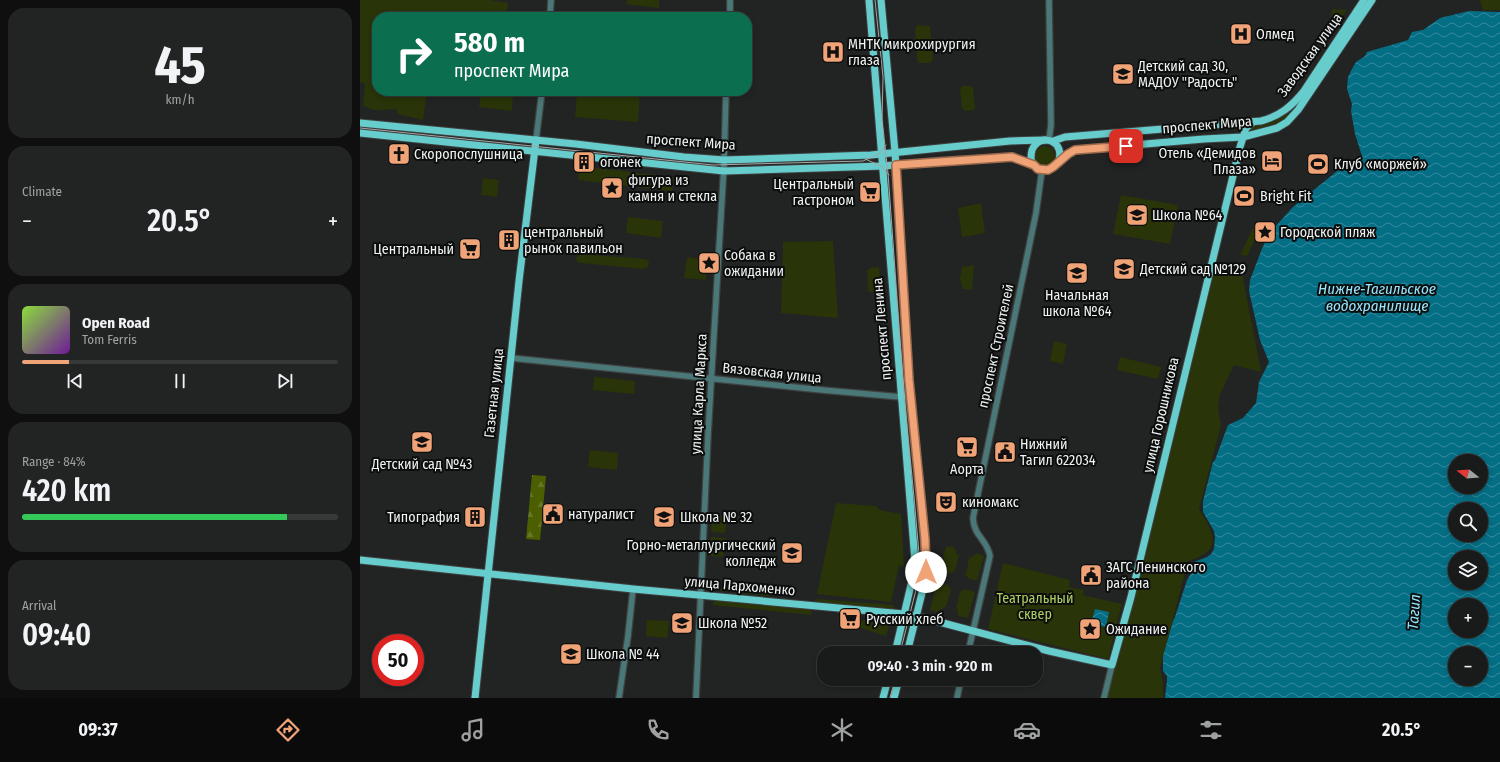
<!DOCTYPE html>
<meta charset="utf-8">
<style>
body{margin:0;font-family:"Fira Sans Condensed",sans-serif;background:#222423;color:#f1f3f6;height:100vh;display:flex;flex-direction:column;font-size:15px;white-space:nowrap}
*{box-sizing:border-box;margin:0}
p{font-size:13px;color:#9fa1a2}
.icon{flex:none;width:22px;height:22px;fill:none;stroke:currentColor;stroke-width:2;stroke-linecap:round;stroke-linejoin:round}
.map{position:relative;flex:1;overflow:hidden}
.panel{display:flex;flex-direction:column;gap:8px;padding:8px;background:#0e0f0e;width:360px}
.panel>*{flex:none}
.hud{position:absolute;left:12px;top:12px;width:380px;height:84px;border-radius:16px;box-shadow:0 2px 6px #0003,0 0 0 1px #373939;background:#0b6e4f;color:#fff;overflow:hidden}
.needle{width:26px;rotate:287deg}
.tools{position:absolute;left:1088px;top:454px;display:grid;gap:8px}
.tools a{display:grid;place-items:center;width:40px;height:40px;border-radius:50%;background:#191b1a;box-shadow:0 2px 6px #0003,0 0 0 1px #373939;font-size:20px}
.speed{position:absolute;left:12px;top:634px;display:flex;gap:8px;font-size:20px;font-weight:700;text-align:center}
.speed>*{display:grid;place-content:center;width:52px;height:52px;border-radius:50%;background:#191b1a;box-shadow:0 2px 6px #0003,0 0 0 1px #373939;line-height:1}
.speed .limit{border:6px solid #d22;background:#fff;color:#111}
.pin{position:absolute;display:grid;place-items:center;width:34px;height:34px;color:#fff;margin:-17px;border-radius:8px;box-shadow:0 2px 6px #0006}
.me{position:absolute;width:44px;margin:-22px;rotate:0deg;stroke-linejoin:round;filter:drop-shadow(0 0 3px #0008)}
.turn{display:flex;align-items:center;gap:14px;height:84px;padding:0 16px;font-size:18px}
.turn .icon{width:52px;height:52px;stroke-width:2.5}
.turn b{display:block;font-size:28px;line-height:34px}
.big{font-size:30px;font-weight:600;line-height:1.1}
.panel .tile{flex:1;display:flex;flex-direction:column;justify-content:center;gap:6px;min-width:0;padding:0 14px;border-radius:16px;background:#222423}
.panel .dial{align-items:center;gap:0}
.dial b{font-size:52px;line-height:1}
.song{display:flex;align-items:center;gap:12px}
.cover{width:48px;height:48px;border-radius:6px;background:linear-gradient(135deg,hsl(90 70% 55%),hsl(280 70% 35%))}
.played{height:4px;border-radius:2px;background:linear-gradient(90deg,#efa377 15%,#373939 15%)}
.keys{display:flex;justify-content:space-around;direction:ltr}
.heat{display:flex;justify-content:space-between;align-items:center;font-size:22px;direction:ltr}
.charge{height:6px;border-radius:3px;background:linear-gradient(90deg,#34c759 84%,#373939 0)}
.trip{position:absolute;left:457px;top:646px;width:226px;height:40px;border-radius:16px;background:#191b1a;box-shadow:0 2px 6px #0003,0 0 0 1px #373939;font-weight:600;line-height:40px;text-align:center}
.tab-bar{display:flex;height:64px;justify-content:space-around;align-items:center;background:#0a0b0a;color:#9fa1a2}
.tab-bar .icon{width:28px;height:28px}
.tab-bar .active{color:#efa377}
.tab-bar b{font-size:18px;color:#f1f3f6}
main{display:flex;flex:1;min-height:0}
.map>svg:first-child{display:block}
</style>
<main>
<section class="panel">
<div class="tile dial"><b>45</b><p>km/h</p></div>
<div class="tile"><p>Climate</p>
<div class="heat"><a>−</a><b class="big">20.5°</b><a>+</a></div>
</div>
<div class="tile">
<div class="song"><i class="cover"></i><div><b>Open Road</b><p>Tom Ferris</p></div></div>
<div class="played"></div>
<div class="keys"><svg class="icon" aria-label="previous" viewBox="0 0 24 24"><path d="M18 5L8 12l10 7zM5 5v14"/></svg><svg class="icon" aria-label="pause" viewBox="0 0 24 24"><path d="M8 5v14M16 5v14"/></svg><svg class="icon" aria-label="next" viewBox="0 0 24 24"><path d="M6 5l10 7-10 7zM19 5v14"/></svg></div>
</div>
<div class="tile"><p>Range · 84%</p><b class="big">420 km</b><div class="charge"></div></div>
<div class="tile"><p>Arrival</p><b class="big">09:40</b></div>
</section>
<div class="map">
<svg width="1140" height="698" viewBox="0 0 1140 698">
<defs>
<pattern id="forest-firs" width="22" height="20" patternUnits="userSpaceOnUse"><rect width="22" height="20" fill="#4b5f00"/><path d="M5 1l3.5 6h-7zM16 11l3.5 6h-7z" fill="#657626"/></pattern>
<pattern id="water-waves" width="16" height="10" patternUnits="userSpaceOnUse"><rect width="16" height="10" fill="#046e85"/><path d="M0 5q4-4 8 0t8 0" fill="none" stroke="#358a9d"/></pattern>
</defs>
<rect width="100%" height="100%" fill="#212423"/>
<!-- green -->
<g fill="#293409">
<path d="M0 0H130L148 3 146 17H17V91H67L63 120 38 114 37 110C22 108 16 114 3 105L5 83 0 82Z"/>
<polygon points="267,0 299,0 299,8 266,4"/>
<polygon points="1120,0 1140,0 1140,10 1123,10"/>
<polygon points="972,9 987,10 969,34"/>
<polygon points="559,25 570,26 573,59 570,63 559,63 557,59 555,29 557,26"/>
<polygon points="602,86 611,86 613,88 615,108 613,110 605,111 602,108 600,89"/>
<polygon points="121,91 153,91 152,111 119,107"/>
<polygon points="217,91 280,91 278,122 215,117"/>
<path d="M943 96C939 103 925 122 917 125 909 129 898 130 888 132V129L890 127C917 119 924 120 943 96Z"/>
<circle cx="685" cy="156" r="10"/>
<polygon points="219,166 314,177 312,191 218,180"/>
<polygon points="123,178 139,180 137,197 121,195"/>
<polygon points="761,195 818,205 810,244 753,234"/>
<polygon points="621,203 625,233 602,237 598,208"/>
<polygon points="268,217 303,221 301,238 266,233"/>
<polygon points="900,224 896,237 887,256 880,255 893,228"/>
<polygon points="473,241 478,318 421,313 423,242"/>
<polygon points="219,254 286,259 289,262 288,267 283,269 221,263 217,262 216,258"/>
<polygon points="327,257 347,260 346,280 324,278"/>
<path d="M854 262 881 268 901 372 874 365 860 394 858 408 861 425 839 509C855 534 863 551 828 561L800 668 803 682V698H747Z"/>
<polygon points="614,265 612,290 603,289 600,279 602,267"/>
<polygon points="519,267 521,292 510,292 508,290 507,270 510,268"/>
<polygon points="694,341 707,344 703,364 690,361"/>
<polygon points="760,357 801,367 798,379 757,370"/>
<polygon points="234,377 275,381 274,394 233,390"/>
<polygon points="230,450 258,453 257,470 228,467"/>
<polygon points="476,503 515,506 520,510 541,514 544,567 539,565 531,602 457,594"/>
<polygon points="352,515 367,516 365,533 351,532"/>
<polygon points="351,537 365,538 363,557 351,556"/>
<polygon points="586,546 594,547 597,554 599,555 595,571 590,574 580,571"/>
<polygon points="617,553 624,556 617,581 608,578 605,574 607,571 609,557 611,557"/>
<polygon points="643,563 710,580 709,587 724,590 723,595 762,604 748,659 628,629"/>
<polygon points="577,583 588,585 591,590 586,607 584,607 583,609 579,610 578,613 570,610"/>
<polygon points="354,587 411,592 410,596 353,590"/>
<polygon points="605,589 615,592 608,618 598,616 598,610 596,609 600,592"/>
<polygon points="354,598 451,607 452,609 451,615 353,605"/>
<polygon points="456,599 534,605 533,610 455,601"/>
<polygon points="287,620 309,621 307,638 286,636"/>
<polygon points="504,620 530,623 526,636 497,627 497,624"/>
</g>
<!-- forest -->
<polygon fill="url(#forest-firs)" points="172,475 186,476 180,540 166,539"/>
<!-- water -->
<g fill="url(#water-waves)" fill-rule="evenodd">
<path d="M1109 11 1140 12V698H805L807 680V676L803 671V656L813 621 815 617 827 580 832 572 833 565 834 562 847 557 851 554 854 549 855 537 854 531 843 512V501L853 462 855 460 868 425 883 418 896 403 899 382 909 362 900 340 889 291 890 280 903 246 913 229 933 207 982 167 1002 156 995 134 991 111 992 104 987 89 988 77 992 69 996 62 1005 56 1007 52 1048 40 1052 32 1063 30 1080 18ZM1095 461H1121V487H1095ZM1095 509H1121V535H1095ZM1095 557H1121V583H1095ZM1095 605H1121V631H1095ZM1095 653H1121V679H1095Z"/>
<polygon points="735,609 749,612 746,627 731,624"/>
</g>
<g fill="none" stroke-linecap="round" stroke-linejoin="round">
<!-- minor casing -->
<g stroke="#3e4140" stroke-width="8">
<g id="minor">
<polyline points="190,17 191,0"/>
<polyline points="370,17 370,0"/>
<polyline points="176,140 182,91"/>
<polyline points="689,140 691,125 689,0"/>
<polyline points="151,358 462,390 541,397 551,396"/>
<path d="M608 653 630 556C627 539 614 537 613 518L676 213 682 170"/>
<polyline points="259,698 268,636 273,589"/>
<polyline points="336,698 348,435 364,165 366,91"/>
<polyline points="597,698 601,679"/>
<polyline points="744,698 752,665"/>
</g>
</g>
<!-- major casing -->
<g stroke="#3e4140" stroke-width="9">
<g id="major">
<polyline points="509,0 555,561 554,572 535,653"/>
<polyline points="521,0 535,152 549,380 566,560 565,581 547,653"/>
<polyline points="0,123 216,144 324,157 364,160 511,155 650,141 685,140"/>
<polyline points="0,133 364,171 523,166 581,161 652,157 673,165"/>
<path d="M693 141 705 137 901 121C920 116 932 106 944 91L1004 0"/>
<path d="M698 163C707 141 680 131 672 150 671 153 671 156 671 159 672 163 674 167 678 169 693 175 704 155 715 150L844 139 883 137 917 128 927 122 938 110 1012 0"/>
<polyline points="0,560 273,589 544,614 568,619 689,651 752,665 771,597 880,147 886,128 893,122"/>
<polyline points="115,698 159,281 176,140"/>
<polyline points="523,698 528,679"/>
<polyline points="534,698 539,679"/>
</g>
</g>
<!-- minor -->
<use href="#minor" stroke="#4a7777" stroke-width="5.5"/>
<!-- major -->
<use href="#major" stroke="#67cccc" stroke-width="7"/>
<!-- tram -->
<g stroke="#a5a7a7" stroke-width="1">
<polyline points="515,0 523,77 522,120 528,173 544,397 554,497 560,565 557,586 540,653"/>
<polyline points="0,128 353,165 503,161 519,154 526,145"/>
<polyline points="505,159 521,166 529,175"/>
<polyline points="530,698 535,679"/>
</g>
</g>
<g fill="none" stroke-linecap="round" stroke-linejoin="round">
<!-- route casing -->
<g stroke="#9b6a4d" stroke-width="10">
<polyline id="route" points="566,572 565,539 549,380 536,165 652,157 674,165 678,169 688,170 693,167 708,154 715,150 766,146"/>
</g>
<!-- route -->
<use href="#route" stroke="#efa377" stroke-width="7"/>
</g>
<!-- icons -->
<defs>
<g id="hospital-square" transform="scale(1.15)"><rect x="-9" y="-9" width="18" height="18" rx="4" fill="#efa377" stroke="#0c0d0d"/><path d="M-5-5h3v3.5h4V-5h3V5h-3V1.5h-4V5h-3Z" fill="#111"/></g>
<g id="school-square" transform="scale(1.15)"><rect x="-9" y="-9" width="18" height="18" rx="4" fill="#efa377" stroke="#0c0d0d"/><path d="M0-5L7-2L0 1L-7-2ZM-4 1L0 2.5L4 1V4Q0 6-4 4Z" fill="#111"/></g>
<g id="church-square" transform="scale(1.15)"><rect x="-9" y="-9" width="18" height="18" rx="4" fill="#efa377" stroke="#0c0d0d"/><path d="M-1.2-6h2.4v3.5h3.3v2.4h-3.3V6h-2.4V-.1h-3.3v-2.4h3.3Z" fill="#111"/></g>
<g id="hotel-square" transform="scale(1.15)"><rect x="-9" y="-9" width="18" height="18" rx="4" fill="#efa377" stroke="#0c0d0d"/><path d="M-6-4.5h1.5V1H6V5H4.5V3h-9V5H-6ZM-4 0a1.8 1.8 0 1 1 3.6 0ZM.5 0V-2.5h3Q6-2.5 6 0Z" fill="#111"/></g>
<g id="building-square" transform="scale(1.15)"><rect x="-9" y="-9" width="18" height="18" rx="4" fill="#efa377" stroke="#0c0d0d"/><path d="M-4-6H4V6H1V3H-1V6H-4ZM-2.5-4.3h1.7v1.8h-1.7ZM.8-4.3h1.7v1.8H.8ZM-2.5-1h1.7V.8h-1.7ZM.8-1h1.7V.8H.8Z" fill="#111"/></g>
<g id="stadium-square" transform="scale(1.15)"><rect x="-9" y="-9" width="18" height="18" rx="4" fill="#efa377" stroke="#0c0d0d"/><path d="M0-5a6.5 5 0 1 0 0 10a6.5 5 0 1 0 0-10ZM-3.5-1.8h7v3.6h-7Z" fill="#111"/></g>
<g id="sight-square" transform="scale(1.15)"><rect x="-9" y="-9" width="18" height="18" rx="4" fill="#efa377" stroke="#0c0d0d"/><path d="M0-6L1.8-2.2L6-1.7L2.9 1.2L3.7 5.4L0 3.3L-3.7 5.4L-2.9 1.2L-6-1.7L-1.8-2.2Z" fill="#111"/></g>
<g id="supermarket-square" transform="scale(1.15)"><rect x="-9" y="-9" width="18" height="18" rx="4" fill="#efa377" stroke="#0c0d0d"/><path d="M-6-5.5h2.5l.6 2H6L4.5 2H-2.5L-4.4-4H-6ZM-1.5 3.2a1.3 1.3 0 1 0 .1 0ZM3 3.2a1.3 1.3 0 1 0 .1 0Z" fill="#111"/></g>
<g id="civic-square" transform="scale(1.15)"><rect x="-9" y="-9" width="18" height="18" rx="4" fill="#efa377" stroke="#0c0d0d"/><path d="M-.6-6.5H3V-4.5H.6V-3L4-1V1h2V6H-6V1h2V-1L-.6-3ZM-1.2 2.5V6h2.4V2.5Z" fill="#111"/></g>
<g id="theatre-square" transform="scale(1.15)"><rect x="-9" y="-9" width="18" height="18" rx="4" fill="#efa377" stroke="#0c0d0d"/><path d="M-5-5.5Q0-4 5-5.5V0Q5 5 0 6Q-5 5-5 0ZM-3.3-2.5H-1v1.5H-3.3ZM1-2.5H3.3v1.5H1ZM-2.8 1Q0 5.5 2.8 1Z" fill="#111"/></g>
<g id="university-square" transform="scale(1.15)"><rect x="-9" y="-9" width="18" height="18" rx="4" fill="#efa377" stroke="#0c0d0d"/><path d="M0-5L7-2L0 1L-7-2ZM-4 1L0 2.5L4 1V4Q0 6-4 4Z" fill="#111"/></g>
</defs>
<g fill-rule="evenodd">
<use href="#hospital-square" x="881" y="34"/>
<use href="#hospital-square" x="473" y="52"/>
<use href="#school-square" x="763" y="74"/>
<use href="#church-square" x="39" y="154"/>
<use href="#hotel-square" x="912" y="161"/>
<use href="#building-square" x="224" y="162"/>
<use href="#stadium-square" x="958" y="164"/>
<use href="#sight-square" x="252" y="188"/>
<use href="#supermarket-square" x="510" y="192"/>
<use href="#stadium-square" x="884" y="196"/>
<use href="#school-square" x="777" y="215"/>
<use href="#sight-square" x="905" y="232"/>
<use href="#building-square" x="149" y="240"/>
<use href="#supermarket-square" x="110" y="249"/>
<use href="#sight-square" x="349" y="263"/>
<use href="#school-square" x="764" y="269"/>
<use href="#school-square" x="717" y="273"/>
<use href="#school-square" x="62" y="442"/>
<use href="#supermarket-square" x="607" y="447"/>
<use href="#civic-square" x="645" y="452"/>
<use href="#theatre-square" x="586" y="502"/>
<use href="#civic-square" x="193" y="514"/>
<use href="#building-square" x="115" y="517"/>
<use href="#school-square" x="304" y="517"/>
<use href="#university-square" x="432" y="553"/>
<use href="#civic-square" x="731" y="575"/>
<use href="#supermarket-square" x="490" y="619"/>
<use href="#school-square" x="322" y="623"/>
<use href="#sight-square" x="730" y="629"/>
<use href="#school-square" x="211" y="654"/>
</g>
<g text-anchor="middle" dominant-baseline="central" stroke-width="4" stroke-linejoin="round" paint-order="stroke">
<!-- poi labels -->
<g font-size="14" fill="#f1f3f3" stroke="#0c0d0d" text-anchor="start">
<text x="896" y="34">Олмед</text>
<text x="488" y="44">МНТК микрохирургия<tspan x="488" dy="16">глаза</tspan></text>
<text x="778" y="66">Детский сад 30,<tspan x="778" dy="16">МАДОУ "Радость"</tspan></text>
<text x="896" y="153" text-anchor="end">Отель «Демидов<tspan x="896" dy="16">Плаза»</tspan></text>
<text x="54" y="154">Скоропослушница</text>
<text x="240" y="162">огонек</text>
<text x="974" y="164">Клуб «моржей»</text>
<text x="268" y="180">фигура из<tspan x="268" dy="16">камня и стекла</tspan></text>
<text x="494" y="184" text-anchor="end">Центральный<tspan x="494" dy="16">гастроном</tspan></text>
<text x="900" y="196">Bright Fit</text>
<text x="792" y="215">Школа №64</text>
<text x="164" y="232">центральный<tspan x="164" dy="16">рынок павильон</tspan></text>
<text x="920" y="232">Городской пляж</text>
<text x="94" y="249" text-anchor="end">Центральный</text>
<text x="364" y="255">Собака в<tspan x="364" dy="16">ожидании</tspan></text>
<text x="780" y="269">Детский сад №129</text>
<text x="717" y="295" text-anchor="middle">Начальная<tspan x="717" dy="16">школа №64</tspan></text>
<text x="660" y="444">Нижний<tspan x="660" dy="16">Тагил 622034</tspan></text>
<text x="62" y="464" text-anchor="middle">Детский сад №43</text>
<text x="607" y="469" text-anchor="middle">Аорта</text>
<text x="602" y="502">киномакс</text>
<text x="208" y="514">натуралист</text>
<text x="100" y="517" text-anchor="end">Типография</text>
<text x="320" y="517">Школа № 32</text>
<text x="416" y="545" text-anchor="end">Горно-металлургический<tspan x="416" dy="16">колледж</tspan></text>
<text x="746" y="567">ЗАГС Ленинского<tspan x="746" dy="16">района</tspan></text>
<text x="506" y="619">Русский хлеб</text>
<text x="338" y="623">Школа №52</text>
<text x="746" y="629">Ожидание</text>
<text x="226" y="654">Школа № 44</text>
</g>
<!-- street labels -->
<g font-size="14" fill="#f1f3f3" stroke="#0c0d0d">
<text transform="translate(950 55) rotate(-54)">Заводская улица</text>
<text transform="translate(847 125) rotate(-5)">проспект Мира</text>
<text transform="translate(331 142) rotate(4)">проспект Мира</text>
<text transform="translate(522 329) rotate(-95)">проспект Ленина</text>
<text transform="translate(636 346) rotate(-78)">проспект Строителей</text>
<text transform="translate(412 373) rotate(6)">Вязовская улица</text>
<text transform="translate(134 393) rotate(-84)">Газетная улица</text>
<text transform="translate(339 394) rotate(-87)">улица Карла Маркса</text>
<text transform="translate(801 415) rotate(-77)">улица Горошникова</text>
<text transform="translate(380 586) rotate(5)">улица Пархоменко</text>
</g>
<!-- park labels -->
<g font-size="14" fill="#b0d063" stroke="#0c0d0d">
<text x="675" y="598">Театральный<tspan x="675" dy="16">сквер</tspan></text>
</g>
<!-- water labels -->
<g font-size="15" font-style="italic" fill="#96e6ff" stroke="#0c0d0d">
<text x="1017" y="289">Нижне-Тагильское<tspan x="1017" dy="17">водохранилище</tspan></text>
<text transform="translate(1054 612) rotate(-86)">Тагил</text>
</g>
</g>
</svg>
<div class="tools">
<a><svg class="needle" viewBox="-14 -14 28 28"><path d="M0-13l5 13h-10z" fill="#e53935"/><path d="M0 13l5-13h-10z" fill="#9fa1a2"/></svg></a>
<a><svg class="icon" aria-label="search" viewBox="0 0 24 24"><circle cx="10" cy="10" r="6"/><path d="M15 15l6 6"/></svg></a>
<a><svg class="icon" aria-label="layers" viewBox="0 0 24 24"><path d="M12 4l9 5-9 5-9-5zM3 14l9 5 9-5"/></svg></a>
<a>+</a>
<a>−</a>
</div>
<div class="speed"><div class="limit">50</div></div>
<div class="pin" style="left:766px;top:146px;background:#d93025"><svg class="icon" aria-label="arrive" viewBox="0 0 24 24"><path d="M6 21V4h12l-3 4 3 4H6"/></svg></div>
<svg class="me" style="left:566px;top:572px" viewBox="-20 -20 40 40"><circle r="19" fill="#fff"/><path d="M0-13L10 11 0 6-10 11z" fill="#efa377"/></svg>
<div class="trip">09:40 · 3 min · 920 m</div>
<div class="hud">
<div class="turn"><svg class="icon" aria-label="right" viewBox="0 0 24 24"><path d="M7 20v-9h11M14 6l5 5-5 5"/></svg><div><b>580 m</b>проспект Мира</div></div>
</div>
</div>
</main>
<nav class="tab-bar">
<b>09:37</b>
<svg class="icon active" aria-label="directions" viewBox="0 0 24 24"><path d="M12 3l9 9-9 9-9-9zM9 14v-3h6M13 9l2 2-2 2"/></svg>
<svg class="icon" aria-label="music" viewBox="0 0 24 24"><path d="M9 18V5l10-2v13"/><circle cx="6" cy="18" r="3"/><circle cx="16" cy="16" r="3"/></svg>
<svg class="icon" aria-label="phone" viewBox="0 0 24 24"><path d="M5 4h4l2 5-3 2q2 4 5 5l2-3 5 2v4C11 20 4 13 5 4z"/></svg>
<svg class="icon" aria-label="climate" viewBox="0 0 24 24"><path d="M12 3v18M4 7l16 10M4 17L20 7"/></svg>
<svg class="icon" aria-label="car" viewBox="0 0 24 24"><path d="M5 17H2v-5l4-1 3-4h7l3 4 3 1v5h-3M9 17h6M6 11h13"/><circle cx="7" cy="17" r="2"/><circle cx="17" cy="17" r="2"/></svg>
<svg class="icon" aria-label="filters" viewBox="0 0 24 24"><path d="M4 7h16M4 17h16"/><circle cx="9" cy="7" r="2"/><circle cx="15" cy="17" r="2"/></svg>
<b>20.5°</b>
</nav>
